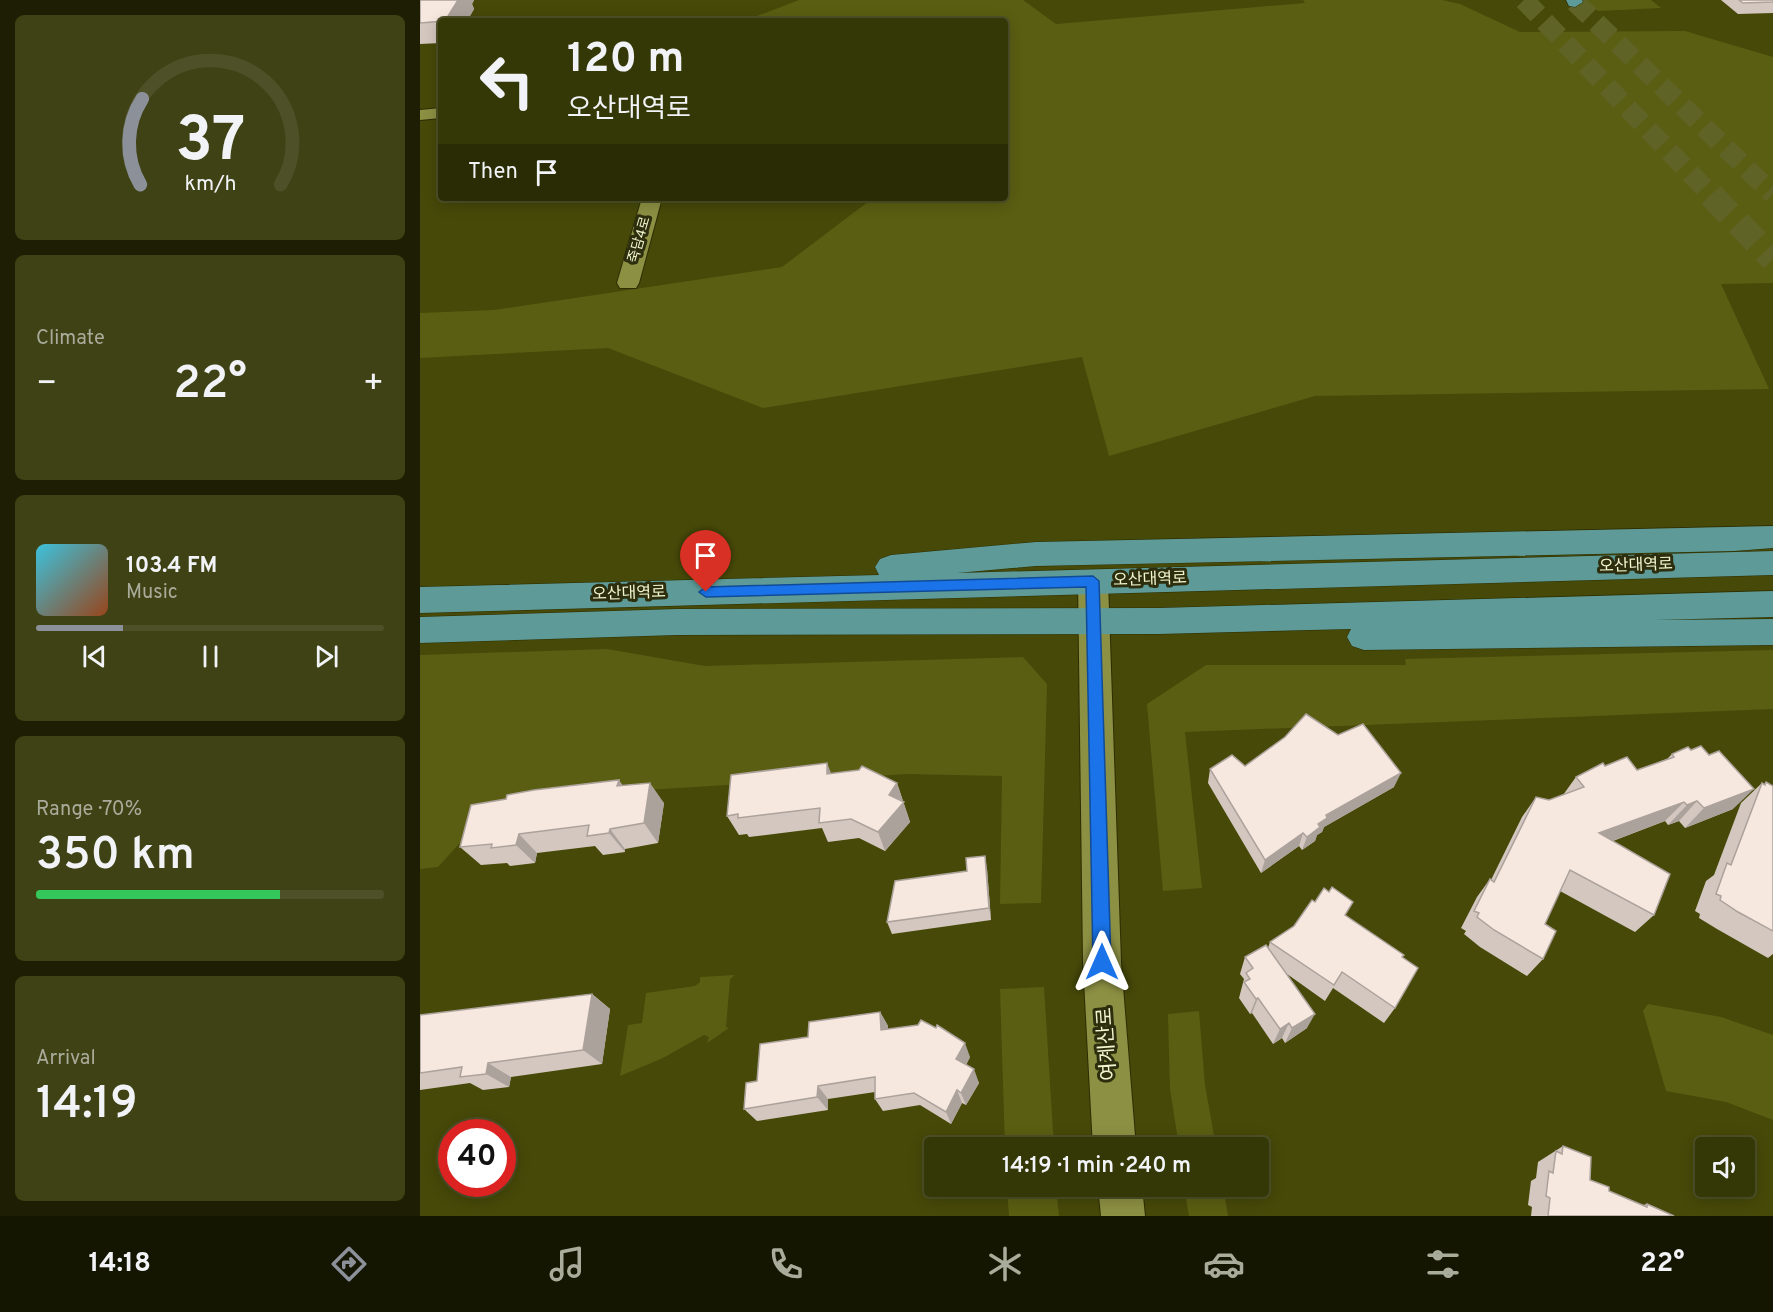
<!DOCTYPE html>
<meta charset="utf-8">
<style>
body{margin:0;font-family:Overpass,"Noto Sans KR",sans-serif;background:#3f4214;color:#f1f3f6;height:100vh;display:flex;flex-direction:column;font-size:22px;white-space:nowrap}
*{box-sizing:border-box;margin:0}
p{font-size:20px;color:#a9ac9b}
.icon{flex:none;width:33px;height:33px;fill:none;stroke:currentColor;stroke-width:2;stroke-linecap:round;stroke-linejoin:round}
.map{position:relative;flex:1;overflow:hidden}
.details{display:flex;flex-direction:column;gap:15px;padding:15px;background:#1d1e03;width:420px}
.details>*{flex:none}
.top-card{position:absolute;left:18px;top:18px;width:570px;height:183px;border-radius:6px;box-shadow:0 3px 15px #0003,0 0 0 2px #4e5128;background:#343706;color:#f1f3f6;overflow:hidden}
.fabs{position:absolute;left:1275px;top:1137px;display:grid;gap:12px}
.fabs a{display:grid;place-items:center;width:60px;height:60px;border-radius:6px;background:#343706;box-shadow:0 3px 15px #0003,0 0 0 2px #4e5128;font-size:30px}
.speed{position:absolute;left:18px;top:1119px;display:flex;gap:12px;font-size:30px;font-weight:700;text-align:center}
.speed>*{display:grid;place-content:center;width:78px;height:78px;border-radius:50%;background:#343706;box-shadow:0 3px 15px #0003,0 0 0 2px #4e5128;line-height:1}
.speed .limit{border:9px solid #d22;background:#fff;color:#111}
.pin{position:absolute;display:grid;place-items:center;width:51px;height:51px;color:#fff;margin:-62px -26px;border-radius:50% 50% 50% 0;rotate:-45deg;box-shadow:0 0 6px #0007}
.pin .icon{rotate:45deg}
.me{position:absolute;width:66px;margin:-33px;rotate:0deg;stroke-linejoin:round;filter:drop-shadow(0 0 4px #0008)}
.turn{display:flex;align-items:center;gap:21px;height:126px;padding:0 30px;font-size:27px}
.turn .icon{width:78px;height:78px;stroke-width:2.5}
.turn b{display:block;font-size:42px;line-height:51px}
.then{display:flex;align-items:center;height:57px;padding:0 30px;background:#0003;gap:12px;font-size:22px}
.big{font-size:45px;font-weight:600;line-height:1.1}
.details .tile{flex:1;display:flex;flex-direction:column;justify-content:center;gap:9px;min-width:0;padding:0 21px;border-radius:9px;background:#3f4214}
.details .dial{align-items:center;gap:0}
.dial svg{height:156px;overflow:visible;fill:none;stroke:#4e5128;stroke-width:7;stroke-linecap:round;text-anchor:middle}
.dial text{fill:#f1f3f6;stroke:none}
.song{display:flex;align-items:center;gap:18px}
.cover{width:72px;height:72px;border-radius:9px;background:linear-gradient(135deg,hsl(190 70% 55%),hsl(20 70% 35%))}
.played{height:6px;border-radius:3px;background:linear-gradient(90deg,#8c9099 25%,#4e5128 25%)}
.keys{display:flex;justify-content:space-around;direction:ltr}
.heat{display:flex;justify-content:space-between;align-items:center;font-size:33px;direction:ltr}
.charge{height:9px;border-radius:4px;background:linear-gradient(90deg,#34c759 70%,#4e5128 0)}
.trip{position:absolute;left:504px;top:1137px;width:345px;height:60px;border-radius:6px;background:#343706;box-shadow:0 3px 15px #0003,0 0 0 2px #4e5128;font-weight:600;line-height:60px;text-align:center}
.menu{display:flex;height:96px;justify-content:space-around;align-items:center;background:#151602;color:#a9ac9b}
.menu .icon{width:42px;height:42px}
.menu .current{color:#8c9099}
.menu b{font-size:27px;color:#f1f3f6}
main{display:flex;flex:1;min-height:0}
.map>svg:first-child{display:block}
</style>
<main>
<section class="details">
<div class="tile dial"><svg viewBox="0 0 100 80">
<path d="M14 69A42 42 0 1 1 86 69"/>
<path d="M14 69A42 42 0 0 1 15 25" stroke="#8c9099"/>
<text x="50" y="56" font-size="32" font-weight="700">37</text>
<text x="50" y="72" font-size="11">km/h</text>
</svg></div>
<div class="tile"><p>Climate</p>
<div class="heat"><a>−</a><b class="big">22°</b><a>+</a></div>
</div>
<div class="tile">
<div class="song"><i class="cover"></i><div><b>103.4 FM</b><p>Music</p></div></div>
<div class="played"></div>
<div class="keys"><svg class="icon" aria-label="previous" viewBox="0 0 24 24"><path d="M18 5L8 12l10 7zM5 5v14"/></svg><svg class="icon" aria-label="pause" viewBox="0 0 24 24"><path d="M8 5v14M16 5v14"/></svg><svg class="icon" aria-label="next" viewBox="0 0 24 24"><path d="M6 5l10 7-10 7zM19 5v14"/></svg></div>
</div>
<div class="tile"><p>Range · 70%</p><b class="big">350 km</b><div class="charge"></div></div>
<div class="tile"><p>Arrival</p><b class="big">14:19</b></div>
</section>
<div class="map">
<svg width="1353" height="1216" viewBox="0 0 1353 1216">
<rect width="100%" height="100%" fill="#464908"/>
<!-- green -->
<g fill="#5a5e12">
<polygon points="379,0 603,0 636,24 885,3 883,0 1022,0 1040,4 1100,32 1265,31 1353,57 1353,283 1301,284 1349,389 895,396 689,456 662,357 343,408 188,348 0,358 0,313 74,310 362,267 453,198 585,198 585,21 324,21"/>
<polygon points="1165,0 1231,0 1241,8 1178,11"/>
<polygon points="187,649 285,666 603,657 627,684 621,903 580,904 582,776 488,774 127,796 50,832 18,867 0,869 0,655"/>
<polygon points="1353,650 1353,709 765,732 782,888 743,891 727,704 786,665 986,665 985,659"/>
<polygon points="315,975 310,979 306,1027 309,1028 287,1043 289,1037 284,1035 243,1058 200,1076 208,1025 222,1023 226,993 275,986 280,982 280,977"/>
<polygon points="624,987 634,1147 585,1147 580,989"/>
<polygon points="1228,1004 1301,1017 1353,1035 1353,1120 1306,1102 1246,1091 1223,1011"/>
<polygon points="779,1011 785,1085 796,1147 759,1147 750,1089 748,1014"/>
<polygon points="587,1187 636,1187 639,1216 589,1216"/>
<polygon points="764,1187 803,1187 808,1216 769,1216"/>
</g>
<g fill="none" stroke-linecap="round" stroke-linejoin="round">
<!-- major-tunnel-far1 -->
<g stroke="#606326" stroke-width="20" stroke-dasharray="20 10" stroke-linecap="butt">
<polyline points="1104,0 1292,196"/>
<polyline points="1155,2 1353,194"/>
</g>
<!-- major-tunnel -->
<polyline stroke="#606326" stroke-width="26" stroke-dasharray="26 13" stroke-linecap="butt" points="1291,195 1353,259"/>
<!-- minor casing -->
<g stroke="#2c2e03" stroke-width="2">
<g id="minor">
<polygon points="21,108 21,118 0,120 0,110"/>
<polygon points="222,198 242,198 219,283 216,288 200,288 197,283"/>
<polygon points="673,570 683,573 688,581 701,962 716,1148 673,1148 663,962 658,581 663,573"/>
<polygon points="678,1186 722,1186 725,1216 681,1216"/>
</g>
</g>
<!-- major casing -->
<g stroke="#2c2e03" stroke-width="1">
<g id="major">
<polygon points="1146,0 1162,0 1163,2 1155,7 1149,6"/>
<polygon points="1353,526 1353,548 1314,551 616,566 537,573 1353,551 1353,575 0,613 0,587 459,575 455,567 460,559 471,555 616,542"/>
<polygon points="1353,591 1353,617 1234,620 1353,619 1353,645 944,650 932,646 927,637 931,629 739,634 257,635 0,643 0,617 257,609 739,608"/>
</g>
</g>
<!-- minor -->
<use href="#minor" fill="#8c9043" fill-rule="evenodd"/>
<!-- major -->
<use href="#major" fill="#5e9b98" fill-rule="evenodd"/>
</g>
<!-- wall -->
<g fill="#d4c7c0">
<polygon points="0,0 54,0 52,4 54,9 47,21 21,21 21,43 0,44"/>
<polygon points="1301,0 1353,0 1353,13 1318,14"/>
<polygon points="1252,754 1313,809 1265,828 1259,821 1248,825 1245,821 1193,841 1234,915 1215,932 1140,891 1125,924 1123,959 1107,976 1060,947 1044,934 1046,931 1041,928 1057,897 1070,879 1071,880 1102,817 1116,797 1129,800 1143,795 1156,777 1185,766 1217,770 1247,759"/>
<polygon points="825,766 974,787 904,827 902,832 897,835 895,841 882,850 879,846 841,873 788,783 790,769"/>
<polygon points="411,773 477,783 490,822 465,851 439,838 408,842 402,828 329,837 327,834 319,835 307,816"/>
<polygon points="1346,782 1353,786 1353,954 1348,958 1297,929 1279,918 1280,914 1275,911 1286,881 1294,875 1321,803 1342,783 1344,784"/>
<polygon points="203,785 244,803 238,843 205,849 205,852 183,855 175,846 117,853 115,863 90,866 87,863 61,865 40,847"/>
<polygon points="567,869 571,920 472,934 467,922"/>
<polygon points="926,916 982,957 975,1008 964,1023 913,988 905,1001 867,974 887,1028 865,1043 862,1038 853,1044 832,1013 830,1014 819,998 824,979 820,974 825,957 848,948 850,942"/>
<polygon points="172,994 190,1009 182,1064 91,1077 89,1087 63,1090 50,1083 0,1090 0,1015"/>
<polygon points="460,1012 468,1026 468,1029 550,1057 546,1065 559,1083 546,1105 542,1103 531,1124 500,1105 463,1111 455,1099 455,1092 408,1099 408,1110 337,1121 324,1109 337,1081 388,1037"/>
<polygon points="1143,1146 1170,1180 1189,1191 1223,1205 1227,1204 1254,1216 1111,1216 1112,1207 1108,1205 1111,1181 1116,1178 1118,1162"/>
</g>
<!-- shaded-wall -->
<g fill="#aca29c">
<polygon points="38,0 54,0 52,4 54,9 47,21 25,21"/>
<polygon points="407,763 415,783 407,774"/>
<polygon points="981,773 974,787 904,827 902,832 897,835 895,841 882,850 887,837 906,815"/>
<polygon points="199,780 213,800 197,786"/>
<polygon points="230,783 244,803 238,843 224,823"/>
<polygon points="477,783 490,822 465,851 458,832 469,795"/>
<polygon points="1334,789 1313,809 1265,828 1284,808"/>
<polygon points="1277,801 1259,821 1248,825 1267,805"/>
<polygon points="1264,802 1245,821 1163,852 1179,833"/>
<polygon points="190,829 205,849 205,852 189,833"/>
<polygon points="883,833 879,846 841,873 845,860"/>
<polygon points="99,834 117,853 115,863 96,845"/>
<polygon points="565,856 567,869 571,920 569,908"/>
<polygon points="172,994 190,1009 182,1064 163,1050"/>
<polygon points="838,998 832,1013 830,1014 836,999"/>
<polygon points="460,1012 468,1026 468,1045 461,1030"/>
<polygon points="895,1014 887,1028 865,1043 872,1028"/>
<polygon points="869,1023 862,1038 853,1044 860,1029"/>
<polygon points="545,1043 550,1057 541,1073 536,1059"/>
<polygon points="68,1063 91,1077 89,1087 66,1074"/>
<polygon points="554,1069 559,1083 546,1105 541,1093"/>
<polygon points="398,1086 408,1099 408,1110 397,1097"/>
<polygon points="537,1090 542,1103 531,1124 526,1112"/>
</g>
<!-- building -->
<g fill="#f6e7df" stroke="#aca29c" stroke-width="1.5">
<polygon points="0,0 38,0 25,21 0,23"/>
<polygon points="1319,0 1353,0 1353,2 1323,3"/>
<polygon points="886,714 918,735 943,724 981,773 906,815 907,818 898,824 900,827 887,837 883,833 845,860 790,769 812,755 825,766 865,737"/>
<polygon points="1281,746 1289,755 1299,751 1334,789 1284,808 1277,801 1267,805 1264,802 1179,833 1250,874 1234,915 1150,870 1125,924 1136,931 1123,959 1074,930 1057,917 1059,913 1054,911 1070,879 1074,882 1116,797 1129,800 1164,787 1156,777 1183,763 1185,766 1207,757 1217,770 1254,757 1252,754 1268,747 1271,750"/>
<polygon points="407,763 407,774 439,770 442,766 477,783 469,795 484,802 458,832 431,819 399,823 400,808 318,818 318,814 307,816 311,775"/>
<polygon points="199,780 197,786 230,783 224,823 190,829 189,833 167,836 169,825 99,834 96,845 71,848 72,844 40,847 51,805 86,799 87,795 114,790"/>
<polygon points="1346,782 1353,786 1353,931 1318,912 1300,900 1301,896 1296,894 1307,863 1311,865 1342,783 1345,785"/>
<polygon points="565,856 569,908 467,922 475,881 547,871 546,858"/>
<polygon points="912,887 933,902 925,915 984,955 982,957 998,968 975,1008 922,972 914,985 850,942 874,926 892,900 895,902 904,888 909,892"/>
<polygon points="846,945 895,1014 872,1028 869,1023 860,1029 838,998 836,999 824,982 830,979 826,973 833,968 825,957"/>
<polygon points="172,994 163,1050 68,1063 66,1074 40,1077 42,1067 0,1073 0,1015"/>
<polygon points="460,1012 461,1030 498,1025 501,1020 516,1028 517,1025 545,1043 536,1059 554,1069 541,1093 537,1090 526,1112 494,1093 455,1099 455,1077 398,1086 397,1097 324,1109 326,1083 337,1081 340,1044 388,1037 389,1022"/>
<polygon points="1143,1146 1171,1157 1170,1180 1189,1187 1189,1191 1227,1207 1227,1204 1254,1216 1128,1216 1130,1198 1126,1196 1129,1171 1133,1173 1136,1151 1142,1154"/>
</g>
<!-- route -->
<polygon fill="#1a73e8" stroke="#114b97" stroke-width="1.5" points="673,576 679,581 691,962 688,968 682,970 676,968 673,962 666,587 286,597 279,592 286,587"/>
<g text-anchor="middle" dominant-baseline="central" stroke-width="6" stroke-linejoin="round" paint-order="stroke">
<!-- far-street labels -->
<g font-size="14" fill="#f2f6cf" stroke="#2c2e0d">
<text transform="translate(220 240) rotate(-74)">죽담4로</text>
</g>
<!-- street labels -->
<g font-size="16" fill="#f2f6cf" stroke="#2c2e0d">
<text transform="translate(1216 566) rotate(-2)">오산대역로</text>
<text transform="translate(730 580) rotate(-2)">오산대역로</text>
<text transform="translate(209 594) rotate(-2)">오산대역로</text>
</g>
<!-- near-street labels -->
<g font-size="20" fill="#f2f6cf" stroke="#2c2e0d">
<text transform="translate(688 1044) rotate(-94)">여계산로</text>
</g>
</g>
</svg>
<div class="fabs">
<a><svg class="icon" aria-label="sound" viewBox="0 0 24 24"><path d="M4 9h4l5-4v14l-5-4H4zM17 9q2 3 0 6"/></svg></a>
</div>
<div class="speed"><div class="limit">40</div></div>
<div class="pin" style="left:286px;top:592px;background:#d93025"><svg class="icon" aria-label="arrive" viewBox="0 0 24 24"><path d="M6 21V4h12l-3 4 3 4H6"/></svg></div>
<svg class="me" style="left:682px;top:962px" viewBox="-20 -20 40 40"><path d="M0-17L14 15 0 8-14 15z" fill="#1a73e8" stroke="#fff" stroke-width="4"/></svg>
<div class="trip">14:19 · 1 min · 240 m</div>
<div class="top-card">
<div class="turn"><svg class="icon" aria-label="left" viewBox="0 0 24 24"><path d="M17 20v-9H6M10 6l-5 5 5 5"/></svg><div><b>120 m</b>오산대역로</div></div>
<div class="then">Then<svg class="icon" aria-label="arrive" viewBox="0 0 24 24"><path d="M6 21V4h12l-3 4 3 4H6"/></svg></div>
</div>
</div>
</main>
<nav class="menu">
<b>14:18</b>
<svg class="icon current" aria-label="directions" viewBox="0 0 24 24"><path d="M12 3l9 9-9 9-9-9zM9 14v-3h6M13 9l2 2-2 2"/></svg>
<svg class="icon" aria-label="music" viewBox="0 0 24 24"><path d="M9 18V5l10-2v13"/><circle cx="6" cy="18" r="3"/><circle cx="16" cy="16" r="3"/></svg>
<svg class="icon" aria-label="phone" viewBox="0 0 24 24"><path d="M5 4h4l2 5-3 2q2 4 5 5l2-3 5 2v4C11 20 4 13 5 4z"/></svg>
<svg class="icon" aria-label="climate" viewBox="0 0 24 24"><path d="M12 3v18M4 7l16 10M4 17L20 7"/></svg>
<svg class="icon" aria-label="car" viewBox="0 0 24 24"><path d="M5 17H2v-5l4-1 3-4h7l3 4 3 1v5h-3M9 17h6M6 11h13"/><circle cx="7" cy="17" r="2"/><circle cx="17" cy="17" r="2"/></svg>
<svg class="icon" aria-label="filters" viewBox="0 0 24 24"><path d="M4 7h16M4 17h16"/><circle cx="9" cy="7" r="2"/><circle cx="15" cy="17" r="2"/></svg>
<b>22°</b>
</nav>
